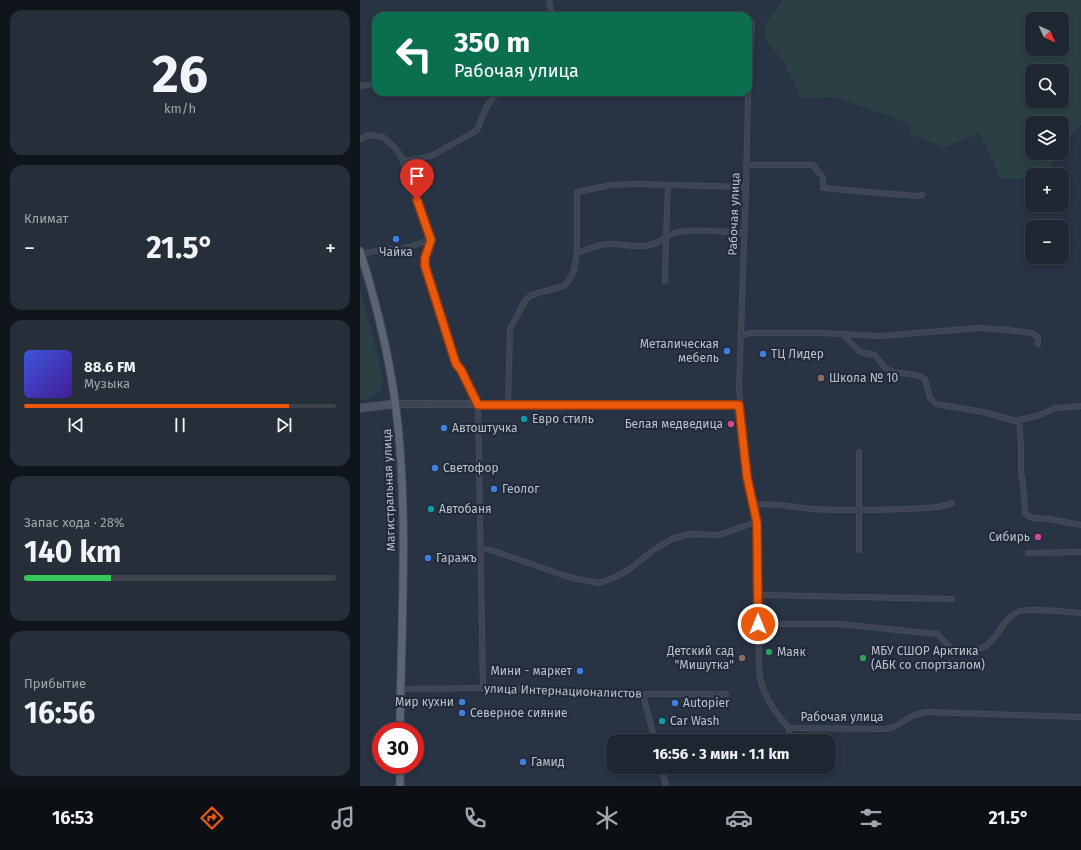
<!DOCTYPE html>
<html lang="ru">
<meta charset="utf-8">
<style>
body{margin:0;font-family:"Fira Sans",sans-serif;background:#262e3a;color:#f1f3f6;height:100vh;display:flex;flex-direction:column;font-size:15px;white-space:nowrap}
*{box-sizing:border-box;margin:0}
p{font-size:13px;color:#a1a5ac}
.icon{flex:none;width:22px;height:22px;fill:none;stroke:currentColor;stroke-width:2;stroke-linecap:round;stroke-linejoin:round}
.map{position:relative;flex:1;overflow:hidden}
.panel{display:flex;flex-direction:column;gap:10px;padding:10px;background:#10151c;width:360px}
.panel>*{flex:none}
.guide{position:absolute;left:12px;top:12px;width:380px;height:84px;border-radius:12px;box-shadow:0 2px 6px #0003,0 0 0 1px #3c434d;background:#0b6e4f;color:#fff;overflow:hidden}
.needle{width:26px;rotate:135deg}
.controls{position:absolute;left:665px;top:12px;display:grid;gap:8px}
.controls a{display:grid;place-items:center;width:44px;height:44px;border-radius:8px;background:#1e2632;box-shadow:0 2px 6px #0003,0 0 0 1px #3c434d;font-size:20px}
.speed{position:absolute;left:12px;top:722px;display:flex;gap:8px;font-size:20px;font-weight:700;text-align:center}
.speed>*{display:grid;place-content:center;width:52px;height:52px;border-radius:50%;background:#1e2632;box-shadow:0 2px 6px #0003,0 0 0 1px #3c434d;line-height:1}
.speed .limit{border:6px solid #d22;background:#fff;color:#111}
.pin{position:absolute;display:grid;place-items:center;width:34px;height:34px;color:#fff;margin:-41px -17px;border-radius:50% 50% 50% 0;rotate:-45deg;box-shadow:0 0 4px #0007}
.pin .icon{rotate:45deg}
.me{position:absolute;width:44px;margin:-22px;rotate:0deg;stroke-linejoin:round;filter:drop-shadow(0 0 3px #0008)}
.turn{display:flex;align-items:center;gap:14px;height:84px;padding:0 16px;font-size:18px}
.turn .icon{width:52px;height:52px;stroke-width:2.5}
.turn b{display:block;font-size:28px;line-height:34px}
.big{font-size:30px;font-weight:700;line-height:1.1}
.panel .widget{flex:1;display:flex;flex-direction:column;justify-content:center;gap:6px;min-width:0;padding:0 14px;border-radius:12px;background:#262e3a}
.panel .dial{align-items:center;gap:0}
.dial b{font-size:52px;line-height:1}
.song{display:flex;align-items:center;gap:12px}
.cover{width:48px;height:48px;border-radius:6px;background:linear-gradient(135deg,hsl(230 70% 55%),hsl(260 70% 35%))}
.played{height:4px;border-radius:2px;background:linear-gradient(90deg,#ea580c 85%,#3c434d 85%)}
.keys{display:flex;justify-content:space-around;direction:ltr}
.heat{display:flex;justify-content:space-between;align-items:center;font-size:22px;direction:ltr}
.charge{height:6px;border-radius:3px;background:linear-gradient(90deg,#34c759 28%,#3c434d 0)}
.trip{position:absolute;left:246px;top:734px;width:230px;height:40px;border-radius:12px;background:#1e2632;box-shadow:0 2px 6px #0003,0 0 0 1px #3c434d;font-weight:700;line-height:40px;text-align:center}
.menu{display:flex;height:64px;justify-content:space-around;align-items:center;background:#0c0f14;color:#a1a5ac}
.menu .icon{width:28px;height:28px}
.menu .on{color:#ea580c}
.menu b{font-size:18px;color:#f1f3f6}
main{display:flex;flex:1;min-height:0}
.map>svg:first-child{display:block}
</style>
<main>
<section class="panel">
<div class="widget dial"><b>26</b><p>km/h</p></div>
<div class="widget"><p>Климат</p>
<div class="heat"><a>−</a><b class="big">21.5°</b><a>+</a></div>
</div>
<div class="widget">
<div class="song"><i class="cover"></i><div><b>88.6 FM</b><p>Музыка</p></div></div>
<div class="played"></div>
<div class="keys"><svg class="icon" aria-label="previous" viewBox="0 0 24 24"><path d="M18 5L8 12l10 7zM5 5v14"/></svg><svg class="icon" aria-label="pause" viewBox="0 0 24 24"><path d="M8 5v14M16 5v14"/></svg><svg class="icon" aria-label="next" viewBox="0 0 24 24"><path d="M6 5l10 7-10 7zM19 5v14"/></svg></div>
</div>
<div class="widget"><p>Запас хода · 28%</p><b class="big">140 km</b><div class="charge"></div></div>
<div class="widget"><p>Прибытие</p><b class="big">16:56</b></div>
</section>
<div class="map">
<svg width="721" height="786" viewBox="0 0 721 786">
<rect width="100%" height="100%" fill="#283343"/>
<!-- green -->
<g fill="#2a4044" fill-rule="evenodd">
<path d="M422 0H721V125L702 145V123H672V153H697L685 175H672V179H641L619 133 585 147 550 134 551 124 475 97 441 98 424 63 406 40 405 26ZM672 19H702V49H672ZM672 71H702V101H672Z"/>
<path d="M0 288 23 377C23 394 15 398 0 400Z"/>
</g>
<g fill="none" stroke-linecap="round" stroke-linejoin="round">
<!-- minor casing -->
<g stroke="#464e5c" stroke-width="6">
<g id="minor">
<polyline points="189,0 192,16"/>
<path d="M392 23 388 97 386 187 379 389 387 477 393 505 397 530 399 668C400 691 414 712 429 728L525 729 534 727 554 715 566 712 721 717"/>
<polyline points="0,86 16,84"/>
<polyline points="0,139 9,135 23,137 35,148 41,156 71,240 65,258 65,266 96,364 101,370 118,405 123,688"/>
<polyline points="43,161 63,158 73,155 114,132 117,130 127,106 138,92"/>
<polyline points="386,165 453,165 463,178 463,188 556,196 562,195"/>
<path d="M217 253C227 250 237 245 247 244 271 243 284 253 306 237L308 185"/>
<polyline points="1,254 26,249 38,250 71,240"/>
<path d="M305 281 306 237C321 226 365 232 384 233"/>
<path d="M483 335 500 352 515 355C519 359 522 366 527 369 539 376 554 371 565 379L570 398 576 404 623 412 655 421 677 416 696 408 721 406"/>
<polyline points="380,336 391,333 462,333 520,336 618,328 648,330 672,333 678,337 678,344"/>
<polyline points="148,405 150,329 165,301 171,295 200,287 205,285 211,277 214,270 217,253 217,192 251,185 275,184 386,187"/>
<polyline points="659,420 661,445 661,472 664,493 665,513 667,515 673,518 689,519 721,525"/>
<polyline points="499,452 499,550"/>
<path d="M393 505C414 502 434 508 454 509 485 511 516 510 547 509 562 508 578 509 592 503"/>
<polyline points="121,549 131,550 197,573 212,578 240,583 257,576 268,570 295,549 312,539 330,534 359,535 390,524 397,523"/>
<polyline points="668,553 721,552"/>
<polyline points="398,595 592,599"/>
<path d="M398 624H480L577 634 594 651C621 651 627 650 642 627 646 621 651 615 657 612 666 607 708 612 721 613"/>
<polyline points="41,689 123,688 283,694 366,694"/>
<polyline points="283,694 295,741"/>
<polyline points="429,741 429,728"/>
<polyline points="301,767 306,786"/>
</g>
</g>
<!-- tertiary casing -->
<g stroke="#464e5c" stroke-width="8">
<polyline id="tertiary" points="35,404 379,405"/>
</g>
<!-- secondary casing -->
<g stroke="#464e5c" stroke-width="9">
<polyline id="secondary" points="0,408 35,404"/>
</g>
<!-- primary casing -->
<g stroke="#464e5c" stroke-width="9">
<g id="primary">
<path d="M0 251C18 308 32 367 38 426 48 527 41 629 40 731"/>
<polyline points="40,786 40,765"/>
</g>
</g>
<!-- minor -->
<use href="#minor" stroke="#3d4553" stroke-width="4.5"/>
<!-- tertiary -->
<use href="#tertiary" stroke="#3d4553" stroke-width="6"/>
<!-- secondary -->
<use href="#secondary" stroke="#4b5466" stroke-width="7"/>
<!-- primary -->
<use href="#primary" stroke="#5b6472" stroke-width="7"/>
</g>
<g fill="none" stroke-linecap="round" stroke-linejoin="round">
<!-- route casing -->
<g stroke="#983908" stroke-width="10">
<polyline id="route" points="57,200 71,240 65,258 65,266 96,364 101,370 118,405 379,405 387,477 397,523 398,624"/>
</g>
<!-- route -->
<use href="#route" stroke="#ea580c" stroke-width="7"/>
</g>
<!-- markers -->
<g fill="#3f7fe0" stroke="#212a38" stroke-width="1.5">
<circle cx="36" cy="239" r="4"/>
<circle cx="367" cy="351" r="4"/>
<circle cx="403" cy="354" r="4"/>
<circle cx="84" cy="428" r="4"/>
<circle cx="75" cy="468" r="4"/>
<circle cx="134" cy="489" r="4"/>
<circle cx="68" cy="558" r="4"/>
<circle cx="220" cy="671" r="4"/>
<circle cx="102" cy="702" r="4"/>
<circle cx="315" cy="703" r="4"/>
<circle cx="102" cy="713" r="4"/>
<circle cx="163" cy="762" r="4"/>
</g>
<g fill="#8d6e63" stroke="#212a38" stroke-width="1.5">
<circle cx="461" cy="378" r="4"/>
<circle cx="382" cy="658" r="4"/>
</g>
<g fill="#0f9aa8" stroke="#212a38" stroke-width="1.5">
<circle cx="164" cy="419" r="4"/>
<circle cx="71" cy="509" r="4"/>
<circle cx="302" cy="721" r="4"/>
</g>
<g fill="#d1479c" stroke="#212a38" stroke-width="1.5">
<circle cx="371" cy="424" r="4"/>
<circle cx="678" cy="537" r="4"/>
</g>
<g fill="#2e9e5b" stroke="#212a38" stroke-width="1.5">
<circle cx="409" cy="652" r="4"/>
<circle cx="503" cy="658" r="4"/>
</g>
<g text-anchor="middle" dominant-baseline="central" stroke-width="4" stroke-linejoin="round" paint-order="stroke">
<!-- street labels -->
<g font-size="12" fill="#bac0cc" stroke="#212a38">
<text transform="translate(374 214) rotate(-88)">Рабочая улица</text>
<text transform="translate(29 490) rotate(-92)">Магистральная улица</text>
<text transform="translate(203 691) rotate(2)">улица Интернационалистов</text>
<text x="482" y="717">Рабочая улица</text>
</g>
<!-- poi labels -->
<g font-size="12" fill="#bac0cc" stroke="#212a38" text-anchor="start">
<text x="36" y="252" text-anchor="middle">Чайка</text>
<text x="359" y="344" text-anchor="end">Металическая<tspan x="359" dy="14">мебель</tspan></text>
<text x="411" y="354">ТЦ Лидер</text>
<text x="469" y="378">Школа № 10</text>
<text x="172" y="419">Евро стиль</text>
<text x="363" y="424" text-anchor="end">Белая медведица</text>
<text x="92" y="428">Автоштучка</text>
<text x="83" y="468">Светофор</text>
<text x="142" y="489">Геолог</text>
<text x="79" y="509">Автобаня</text>
<text x="670" y="537" text-anchor="end">Сибирь</text>
<text x="76" y="558">Гаражъ</text>
<text x="374" y="651" text-anchor="end">Детский сад<tspan x="374" dy="14">"Мишутка"</tspan></text>
<text x="511" y="651">МБУ СШОР Арктика<tspan x="511" dy="14">(АБК со спортзалом)</tspan></text>
<text x="417" y="652">Маяк</text>
<text x="212" y="671" text-anchor="end">Мини - маркет</text>
<text x="94" y="702" text-anchor="end">Мир кухни</text>
<text x="323" y="703">Autopier</text>
<text x="110" y="713">Северное сияние</text>
<text x="310" y="721">Car Wash</text>
<text x="171" y="762">Гамид</text>
</g>
</g>
</svg>
<div class="controls">
<a><svg class="needle" viewBox="-14 -14 28 28"><path d="M0-13l5 13h-10z" fill="#e53935"/><path d="M0 13l5-13h-10z" fill="#a1a5ac"/></svg></a>
<a><svg class="icon" aria-label="search" viewBox="0 0 24 24"><circle cx="10" cy="10" r="6"/><path d="M15 15l6 6"/></svg></a>
<a><svg class="icon" aria-label="layers" viewBox="0 0 24 24"><path d="M12 4l9 5-9 5-9-5zM3 14l9 5 9-5"/></svg></a>
<a>+</a>
<a>−</a>
</div>
<div class="speed"><div class="limit">30</div></div>
<div class="pin" style="left:57px;top:200px;background:#d93025"><svg class="icon" aria-label="arrive" viewBox="0 0 24 24"><path d="M6 21V4h12l-3 4 3 4H6"/></svg></div>
<svg class="me" style="left:398px;top:624px" viewBox="-20 -20 40 40"><circle r="17" fill="#ea580c" stroke="#fff" stroke-width="3"/><path d="M0-11L8 9 0 5-8 9z" fill="#fff"/></svg>
<div class="trip">16:56 · 3 мин · 1.1 km</div>
<div class="guide">
<div class="turn"><svg class="icon" aria-label="left" viewBox="0 0 24 24"><path d="M17 20v-9H6M10 6l-5 5 5 5"/></svg><div><b>350 m</b>Рабочая улица</div></div>
</div>
</div>
</main>
<nav class="menu">
<b>16:53</b>
<svg class="icon on" aria-label="directions" viewBox="0 0 24 24"><path d="M12 3l9 9-9 9-9-9zM9 14v-3h6M13 9l2 2-2 2"/></svg>
<svg class="icon" aria-label="music" viewBox="0 0 24 24"><path d="M9 18V5l10-2v13"/><circle cx="6" cy="18" r="3"/><circle cx="16" cy="16" r="3"/></svg>
<svg class="icon" aria-label="phone" viewBox="0 0 24 24"><path d="M5 4h4l2 5-3 2q2 4 5 5l2-3 5 2v4C11 20 4 13 5 4z"/></svg>
<svg class="icon" aria-label="climate" viewBox="0 0 24 24"><path d="M12 3v18M4 7l16 10M4 17L20 7"/></svg>
<svg class="icon" aria-label="car" viewBox="0 0 24 24"><path d="M5 17H2v-5l4-1 3-4h7l3 4 3 1v5h-3M9 17h6M6 11h13"/><circle cx="7" cy="17" r="2"/><circle cx="17" cy="17" r="2"/></svg>
<svg class="icon" aria-label="filters" viewBox="0 0 24 24"><path d="M4 7h16M4 17h16"/><circle cx="9" cy="7" r="2"/><circle cx="15" cy="17" r="2"/></svg>
<b>21.5°</b>
</nav>
